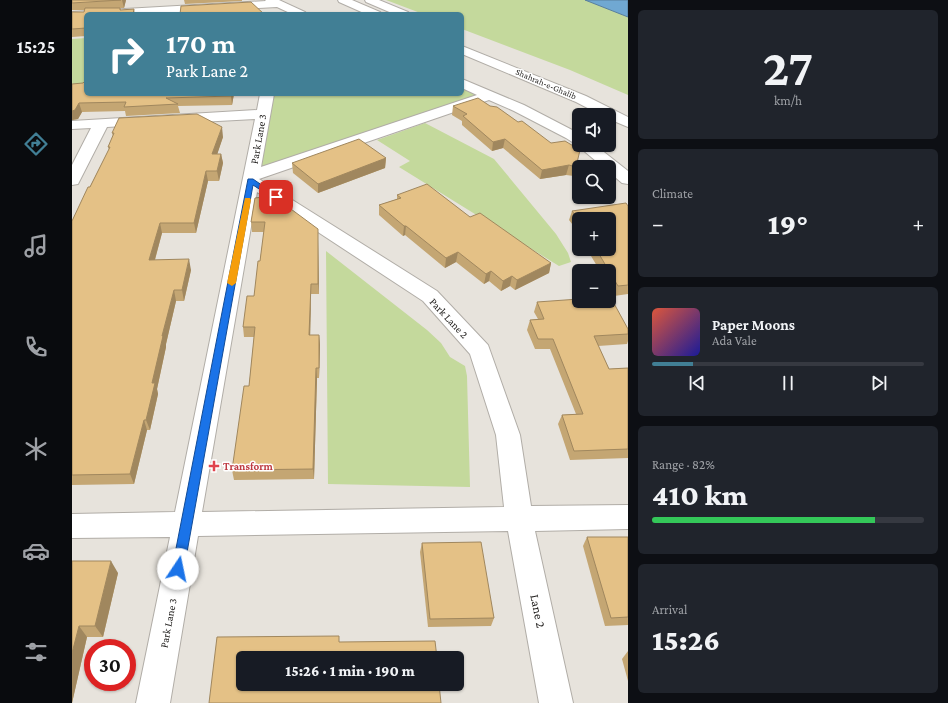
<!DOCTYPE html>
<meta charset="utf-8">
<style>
body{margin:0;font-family:"Crimson Pro",serif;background:#20242c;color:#f1f3f6;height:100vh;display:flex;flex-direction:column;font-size:15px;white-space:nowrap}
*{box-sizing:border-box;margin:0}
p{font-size:13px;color:#9ea1a6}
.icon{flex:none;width:22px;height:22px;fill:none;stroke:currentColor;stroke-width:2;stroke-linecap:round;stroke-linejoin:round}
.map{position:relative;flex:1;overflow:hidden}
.side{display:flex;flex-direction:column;gap:10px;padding:10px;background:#0d0f14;width:320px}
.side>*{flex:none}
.hud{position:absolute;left:12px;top:12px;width:380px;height:84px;border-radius:6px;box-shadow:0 1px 3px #0004;background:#417f95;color:#fff;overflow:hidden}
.buttons{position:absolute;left:500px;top:108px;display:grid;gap:8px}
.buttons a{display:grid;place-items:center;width:44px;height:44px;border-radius:6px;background:#171b24;box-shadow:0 1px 3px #0004;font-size:20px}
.speed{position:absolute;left:12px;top:639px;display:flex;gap:8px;font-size:20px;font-weight:700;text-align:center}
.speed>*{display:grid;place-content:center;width:52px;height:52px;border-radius:50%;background:#171b24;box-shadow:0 1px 3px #0004;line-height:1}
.speed .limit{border:6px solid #d22;background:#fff;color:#111}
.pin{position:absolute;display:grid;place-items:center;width:34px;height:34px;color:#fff;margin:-17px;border-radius:8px;box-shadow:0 2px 6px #0006}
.me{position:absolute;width:44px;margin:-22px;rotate:11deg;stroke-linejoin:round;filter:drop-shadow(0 0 3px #0008)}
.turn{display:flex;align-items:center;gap:14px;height:84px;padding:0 16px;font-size:18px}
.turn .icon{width:52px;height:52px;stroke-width:2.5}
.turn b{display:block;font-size:28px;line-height:34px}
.big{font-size:30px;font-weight:800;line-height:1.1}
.side .card{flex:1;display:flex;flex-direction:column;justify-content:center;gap:6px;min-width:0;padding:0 14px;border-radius:6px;background:#20242c}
.side .dial{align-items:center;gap:0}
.dial b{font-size:52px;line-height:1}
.song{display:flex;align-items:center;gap:12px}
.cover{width:48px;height:48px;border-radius:6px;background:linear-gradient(135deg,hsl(10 70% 55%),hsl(240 70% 35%))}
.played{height:4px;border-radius:2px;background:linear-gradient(90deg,#417f95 15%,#363941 15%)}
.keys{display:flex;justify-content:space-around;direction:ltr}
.heat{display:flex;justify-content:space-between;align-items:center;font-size:22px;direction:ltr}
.charge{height:6px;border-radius:3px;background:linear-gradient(90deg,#34c759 82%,#363941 0)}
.trip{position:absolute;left:164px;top:651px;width:228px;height:40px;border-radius:6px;background:#171b24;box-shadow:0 1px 3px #0004;font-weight:800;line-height:40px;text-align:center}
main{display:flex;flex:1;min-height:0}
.tab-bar{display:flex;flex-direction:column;width:72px;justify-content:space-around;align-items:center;background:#090b0e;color:#9ea1a6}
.tab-bar .icon{width:28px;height:28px}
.tab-bar .current{color:#417f95}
.tab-bar b{font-size:18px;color:#f1f3f6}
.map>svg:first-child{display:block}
</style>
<main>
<nav class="tab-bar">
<b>15:25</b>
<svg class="icon current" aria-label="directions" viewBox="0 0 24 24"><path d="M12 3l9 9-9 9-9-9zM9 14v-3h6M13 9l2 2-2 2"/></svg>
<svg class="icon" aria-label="music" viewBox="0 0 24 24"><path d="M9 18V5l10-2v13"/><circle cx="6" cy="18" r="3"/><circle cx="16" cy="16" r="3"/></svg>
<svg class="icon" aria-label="phone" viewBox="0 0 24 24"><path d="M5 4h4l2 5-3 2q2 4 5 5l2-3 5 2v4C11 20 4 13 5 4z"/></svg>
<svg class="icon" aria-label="climate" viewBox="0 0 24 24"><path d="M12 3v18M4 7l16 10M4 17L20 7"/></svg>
<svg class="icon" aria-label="car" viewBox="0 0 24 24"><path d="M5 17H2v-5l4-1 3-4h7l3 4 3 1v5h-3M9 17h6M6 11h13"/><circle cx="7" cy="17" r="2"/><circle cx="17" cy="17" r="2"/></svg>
<svg class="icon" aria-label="filters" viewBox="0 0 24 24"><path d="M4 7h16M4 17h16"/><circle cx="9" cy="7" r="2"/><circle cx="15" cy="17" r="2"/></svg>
</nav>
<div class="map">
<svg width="556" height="703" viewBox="0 0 556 703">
<rect width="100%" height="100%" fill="#e7e3dc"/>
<!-- green -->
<g fill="#c4d99c">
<polygon points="314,0 513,0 556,17 556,95 498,70 390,29 390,14 351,14"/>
<polygon points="14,38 14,88 0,89 0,39"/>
<polygon points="390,83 413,94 180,173 195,94 390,94"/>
<polygon points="353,123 422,159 484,234 496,253 499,262 487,266 327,167 338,161 305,140"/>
<polygon points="254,251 355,330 369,343 378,357 393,366 395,376 398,487 256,484"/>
</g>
<!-- water -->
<polygon fill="#70a8d2" stroke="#587f9b" points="513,0 556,0 556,17"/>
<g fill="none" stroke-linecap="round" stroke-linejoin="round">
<!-- minor casing -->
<g stroke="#b1ada7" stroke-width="2">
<g id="minor">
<polygon points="193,0 207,0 233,12 235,14 220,14 205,7 82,14 14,14 14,18 0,18 0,12 194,1"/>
<path d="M390 79 452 105 504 132 507 134V145H523L556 171V184L550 183 537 172V167H531L505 145 494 138 442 111 417 100 187 179 365 291 416 345 448 435 459 506 556 505V529L463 531 501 703H467L436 531 126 536 98 703H64L98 537 0 538V514L103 512 183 119 35 127 8 180 6 184 0 185V165L19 128 0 129V121L185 110 188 94H202L189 167 405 95 390 88ZM185 192 351 301 398 354 424 435 432 507 130 512Z"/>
</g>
</g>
<!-- major casing -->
<g stroke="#b1ada7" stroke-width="2">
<g id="major">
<polygon points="266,0 280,0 308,12 310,14 294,14 267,2"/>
<polygon points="293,0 307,0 336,12 338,14 322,14 294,2"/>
<polygon points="390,46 514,96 556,117 556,127 537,119 537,115 529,115 504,102 390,54"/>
</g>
</g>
<!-- minor -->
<use href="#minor" fill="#fff" fill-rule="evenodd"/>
<!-- major -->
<use href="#major" fill="#fff" fill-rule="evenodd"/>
</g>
<!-- wall -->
<g fill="#c4a673">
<polygon points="0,0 54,0 52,8 48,8 49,10 62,9 63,14 14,14 14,36 0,37 0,12 12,12 13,10 0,10"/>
<polygon points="112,0 170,0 170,1 113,4"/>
<polygon points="0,84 14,94 162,94 160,105 106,106 108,113 54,116 53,111 10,112 6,119 0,120"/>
<polygon points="381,106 504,167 502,176 494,175 468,179 431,148 420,151 390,125 390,121 380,115"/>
<polygon points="40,133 151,137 145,154 149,154 151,163 147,181 136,181 124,233 90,233 83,260 119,270 112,301 104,301 94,344 94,347 85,389 86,394 78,430 75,430 62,484 0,485 0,221 37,150 36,147 41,136"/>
<polygon points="314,158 313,168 246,193 221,173 220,163"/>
<polygon points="325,195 398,217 479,263 477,273 443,290 438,286 429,291 417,281 412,284 384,262 373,268 333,235 331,236 307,215 307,205 325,199"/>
<polygon points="183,198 246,239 247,294 239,294 238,335 247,335 248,345 247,378 245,378 242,479 162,480 160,470 177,386 182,337 172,337 171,327 182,296 188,261 192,232 180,232 179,222"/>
<polygon points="556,206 556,294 542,296 537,287 537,271 528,271 519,256 521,251 519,249 537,249 507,219 507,233 497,220 500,211"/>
<polygon points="465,302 556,329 556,341 555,344 526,346 537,369 556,368 556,458 498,460 486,424 490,415 504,414 478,349 463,349 455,330 458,320 466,319 462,312"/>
<polygon points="515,537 556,537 556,625 533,626 511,546"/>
<polygon points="350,543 422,618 419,626 356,627 348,552"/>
<polygon points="0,561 46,573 31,637 15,637 0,703"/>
<polygon points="556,651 556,681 550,659"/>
</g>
<!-- shaded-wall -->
<g fill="#a0875e">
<polygon points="50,0 54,0 52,8"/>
<polygon points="159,94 162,94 160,105 159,96"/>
<polygon points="7,103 10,112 6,119 0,120 0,111"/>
<polygon points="150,127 151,137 142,164 140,154"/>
<polygon points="433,139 431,148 420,151 421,142"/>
<polygon points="149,154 151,163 147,181 145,171"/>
<polygon points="314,158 313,168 246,193 246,184"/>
<polygon points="497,165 494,175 468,179 470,170"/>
<polygon points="134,171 136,181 124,233 122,223"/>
<polygon points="88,223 90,233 80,270 77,260"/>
<polygon points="332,226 334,226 333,235 331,236"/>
<polygon points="246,229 246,239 247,294 246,284"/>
<polygon points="386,252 384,262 373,268 374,258"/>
<polygon points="117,259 119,270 112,301 110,290"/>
<polygon points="479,263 477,273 443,290 445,280"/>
<polygon points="419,271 417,281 412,284 414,274"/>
<polygon points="440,276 438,286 429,291 431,281"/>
<polygon points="239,284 239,294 238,345 237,335"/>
<polygon points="102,290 104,301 94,344 94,347 85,389 86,394 78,430 74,420 80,383 90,336"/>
<polygon points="247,335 248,345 247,378"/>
<polygon points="244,368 245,378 242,479 241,469"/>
<polygon points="72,420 75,430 62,484 58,474"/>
<polygon points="39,561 46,573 31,637 23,626"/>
<polygon points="7,626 15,637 0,703 0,653"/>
</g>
<!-- building -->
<g fill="#e4c186" stroke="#a0875e">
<polygon points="0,0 49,0 0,3"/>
<polygon points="179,2 192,14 108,14 109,6"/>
<polygon points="13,8 48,8 48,10 62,9 61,14 14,14 14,28 0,29 0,12 12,12"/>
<polygon points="13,81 14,81 14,94 159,94 159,96 94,98 106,104 52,107 54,102 7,103 3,110 0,111 0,84 11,83"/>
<polygon points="406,98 418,106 425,107 446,122 450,121 479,143 493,141 508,150 504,167 497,165 470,170 433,139 421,142 391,116 395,114 381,106"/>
<polygon points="125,114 150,127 140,154 149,154 145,171 134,171 122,223 88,223 77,260 117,259 110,290 102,290 90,336 91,336 80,383 83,383 74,420 72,420 58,474 0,475 0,221 16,187 18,187 38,147 36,147 42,133 40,133 47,118"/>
<polygon points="287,139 314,158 246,184 220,163"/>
<polygon points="355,184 398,217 408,213 479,263 445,280 440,276 431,281 419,271 414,274 386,252 374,258 334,226 332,226 307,205 329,198 325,195"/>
<polygon points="199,196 204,198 246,229 246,284 239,284 237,335 247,335 247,368 244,368 241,469 160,470 172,386 177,386 183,327 171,327 175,296 182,296 186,261 188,261 193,222 179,222 183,198"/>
<polygon points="554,203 556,206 556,285 546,286 524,249 537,249 537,219 507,219 507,220 500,211"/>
<polygon points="537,298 539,298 556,329 556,334 522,336 537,369 556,368 556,449 502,451 490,415 511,414 481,339 466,339 458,320 472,319 465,302 507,299 507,301 537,301"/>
<polygon points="515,537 556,537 556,617 539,618"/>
<polygon points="409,542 422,618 358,619 350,543"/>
<polygon points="0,561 39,561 23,626 7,626 0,653"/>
<polygon points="267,636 267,642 363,641 365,658 171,658 171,684 367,684 369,703 137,703 145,637"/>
</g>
<!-- route -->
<polygon fill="#1a73e8" stroke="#114b97" points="176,179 181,179 207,197 206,198 201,198 181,185 112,569 110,573 106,574 102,573 100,569"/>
<!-- slow -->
<polygon fill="#f59e0b" points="173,198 178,198 179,200 164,283 160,286 155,283"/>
<!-- markers -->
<path fill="#e0444e" stroke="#fff" stroke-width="1.5" d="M140 460h4v4h4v4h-4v4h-4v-4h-4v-4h4z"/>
<g text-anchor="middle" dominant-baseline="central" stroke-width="3" stroke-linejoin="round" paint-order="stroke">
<!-- far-street labels -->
<g font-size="9" fill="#201e1c" stroke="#fff">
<text transform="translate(474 84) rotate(23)">Shahrah-e-Ghalib</text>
</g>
<!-- street labels -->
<g font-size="11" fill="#201e1c" stroke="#fff">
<text transform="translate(186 139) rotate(-80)">Park Lane 3</text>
<text transform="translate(377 318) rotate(47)">Park Lane 2</text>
<text transform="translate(96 623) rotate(-79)">Park Lane 3</text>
</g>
<!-- health labels -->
<g font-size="11" font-weight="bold" fill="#be3a42" stroke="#fff" text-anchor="start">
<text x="151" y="466">Transform</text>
</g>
<!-- near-street labels -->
<g font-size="13" fill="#201e1c" stroke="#fff">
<text transform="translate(466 611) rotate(79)">Lane 2</text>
</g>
</g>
</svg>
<div class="buttons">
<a><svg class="icon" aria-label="sound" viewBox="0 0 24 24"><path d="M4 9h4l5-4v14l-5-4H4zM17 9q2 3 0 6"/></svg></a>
<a><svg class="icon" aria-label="search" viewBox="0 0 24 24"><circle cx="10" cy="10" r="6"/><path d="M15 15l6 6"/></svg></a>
<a>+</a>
<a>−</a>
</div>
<div class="speed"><div class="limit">30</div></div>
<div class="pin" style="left:204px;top:197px;background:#d93025"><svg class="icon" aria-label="arrive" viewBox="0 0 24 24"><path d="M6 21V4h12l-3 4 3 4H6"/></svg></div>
<svg class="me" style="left:106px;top:569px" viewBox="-20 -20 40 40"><circle r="19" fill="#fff"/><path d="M0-13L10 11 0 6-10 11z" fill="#1a73e8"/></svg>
<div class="trip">15:26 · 1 min · 190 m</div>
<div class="hud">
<div class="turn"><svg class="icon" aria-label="right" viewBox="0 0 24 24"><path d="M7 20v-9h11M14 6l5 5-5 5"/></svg><div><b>170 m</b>Park Lane 2</div></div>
</div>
</div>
<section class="side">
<div class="card dial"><b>27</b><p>km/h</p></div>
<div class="card"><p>Climate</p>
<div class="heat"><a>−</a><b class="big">19°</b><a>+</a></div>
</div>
<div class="card">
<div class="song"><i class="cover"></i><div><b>Paper Moons</b><p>Ada Vale</p></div></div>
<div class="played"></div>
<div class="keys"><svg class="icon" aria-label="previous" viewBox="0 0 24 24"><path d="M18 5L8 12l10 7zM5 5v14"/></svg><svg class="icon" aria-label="pause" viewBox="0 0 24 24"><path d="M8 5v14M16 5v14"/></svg><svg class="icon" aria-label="next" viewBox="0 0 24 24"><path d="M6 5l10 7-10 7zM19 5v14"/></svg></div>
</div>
<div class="card"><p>Range · 82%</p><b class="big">410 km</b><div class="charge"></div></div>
<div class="card"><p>Arrival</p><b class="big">15:26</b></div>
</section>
</main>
